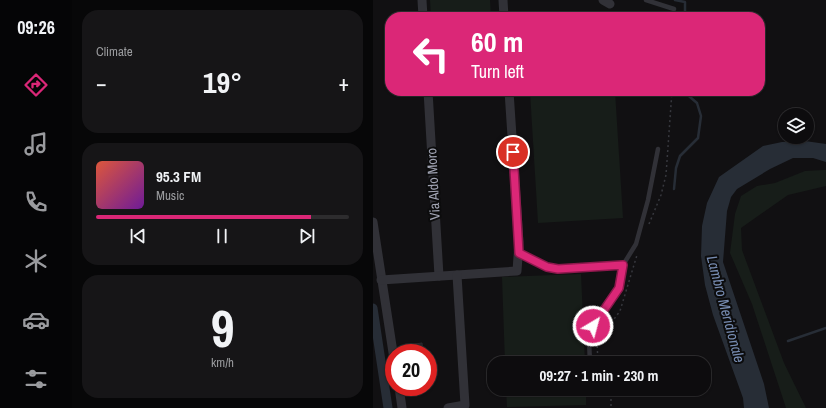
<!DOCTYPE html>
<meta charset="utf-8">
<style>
body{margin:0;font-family:"Archivo Narrow",sans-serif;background:#161517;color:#f1f3f6;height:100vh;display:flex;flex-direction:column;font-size:15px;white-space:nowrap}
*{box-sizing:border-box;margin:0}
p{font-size:13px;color:#9a9b9e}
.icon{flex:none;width:22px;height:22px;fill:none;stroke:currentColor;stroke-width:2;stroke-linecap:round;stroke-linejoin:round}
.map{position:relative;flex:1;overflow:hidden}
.panel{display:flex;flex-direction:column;gap:10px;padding:10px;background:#070708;width:301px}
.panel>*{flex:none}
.banner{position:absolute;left:12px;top:12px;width:380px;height:84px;border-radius:16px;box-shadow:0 1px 3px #0004,0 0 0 1px #2d2c2e;background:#db2777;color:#fff;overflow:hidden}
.fabs{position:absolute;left:405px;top:108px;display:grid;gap:8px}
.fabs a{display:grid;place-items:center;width:36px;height:36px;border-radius:50%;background:#0d0c0e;box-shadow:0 1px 3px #0004,0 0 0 1px #2d2c2e;font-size:20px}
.speed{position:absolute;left:12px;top:344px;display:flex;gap:8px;font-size:20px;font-weight:700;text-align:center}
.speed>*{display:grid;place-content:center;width:52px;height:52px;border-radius:50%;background:#0d0c0e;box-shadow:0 1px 3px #0004,0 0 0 1px #2d2c2e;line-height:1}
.speed .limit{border:6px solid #d22;background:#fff;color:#111}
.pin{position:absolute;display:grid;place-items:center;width:34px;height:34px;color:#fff;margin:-17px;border:2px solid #fff;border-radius:50%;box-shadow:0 1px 4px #0007}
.me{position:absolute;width:44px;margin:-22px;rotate:37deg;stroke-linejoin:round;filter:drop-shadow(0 0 3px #0008)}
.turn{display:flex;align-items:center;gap:14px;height:84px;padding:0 20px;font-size:18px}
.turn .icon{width:52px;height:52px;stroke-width:2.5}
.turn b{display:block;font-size:28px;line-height:34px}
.big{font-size:30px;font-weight:800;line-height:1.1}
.panel .tile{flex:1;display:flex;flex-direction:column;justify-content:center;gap:6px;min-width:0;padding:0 14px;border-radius:16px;background:#161517}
.panel .dial{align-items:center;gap:0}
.dial b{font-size:52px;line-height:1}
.song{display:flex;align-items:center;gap:12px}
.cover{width:48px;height:48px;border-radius:6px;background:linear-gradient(135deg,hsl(10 70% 55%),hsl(280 70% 35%))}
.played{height:4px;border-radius:2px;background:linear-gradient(90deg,#db2777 85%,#2d2c2e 85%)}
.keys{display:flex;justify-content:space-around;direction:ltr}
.heat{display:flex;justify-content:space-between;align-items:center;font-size:22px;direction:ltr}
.trip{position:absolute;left:114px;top:356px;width:224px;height:40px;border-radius:16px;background:#0d0c0e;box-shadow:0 1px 3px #0004,0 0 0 1px #2d2c2e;font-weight:800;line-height:40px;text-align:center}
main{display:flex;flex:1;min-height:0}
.dock{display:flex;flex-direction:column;width:72px;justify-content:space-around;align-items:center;background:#050506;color:#9a9b9e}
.dock .icon{width:28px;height:28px}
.dock .active{color:#db2777}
.dock b{font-size:18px;color:#f1f3f6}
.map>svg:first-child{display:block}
</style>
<main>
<nav class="dock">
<b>09:26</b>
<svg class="icon active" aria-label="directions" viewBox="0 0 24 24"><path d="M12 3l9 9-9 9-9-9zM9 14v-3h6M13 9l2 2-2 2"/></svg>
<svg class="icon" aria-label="music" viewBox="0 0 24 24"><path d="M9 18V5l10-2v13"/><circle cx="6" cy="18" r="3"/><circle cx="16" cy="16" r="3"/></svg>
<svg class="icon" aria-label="phone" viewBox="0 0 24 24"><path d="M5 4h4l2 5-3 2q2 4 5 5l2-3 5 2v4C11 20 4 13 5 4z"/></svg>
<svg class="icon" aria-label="climate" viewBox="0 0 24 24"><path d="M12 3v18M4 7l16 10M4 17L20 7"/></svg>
<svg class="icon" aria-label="car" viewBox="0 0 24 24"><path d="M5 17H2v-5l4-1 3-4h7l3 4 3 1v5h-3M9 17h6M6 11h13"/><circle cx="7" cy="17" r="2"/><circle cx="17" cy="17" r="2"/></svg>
<svg class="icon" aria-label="filters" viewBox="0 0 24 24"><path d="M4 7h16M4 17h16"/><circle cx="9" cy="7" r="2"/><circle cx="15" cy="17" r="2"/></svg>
</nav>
<section class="panel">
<div class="tile"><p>Climate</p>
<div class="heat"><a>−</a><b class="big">19°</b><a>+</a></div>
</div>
<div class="tile">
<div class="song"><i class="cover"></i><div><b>95.3 FM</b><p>Music</p></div></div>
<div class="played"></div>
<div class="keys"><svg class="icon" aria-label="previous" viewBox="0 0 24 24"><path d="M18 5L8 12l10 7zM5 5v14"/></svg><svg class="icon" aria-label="pause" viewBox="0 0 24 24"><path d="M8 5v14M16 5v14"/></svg><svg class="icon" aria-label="next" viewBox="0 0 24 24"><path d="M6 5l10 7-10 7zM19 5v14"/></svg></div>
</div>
<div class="tile dial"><b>9</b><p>km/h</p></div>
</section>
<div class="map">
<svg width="453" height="408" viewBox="0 0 453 408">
<rect width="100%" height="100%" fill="#111012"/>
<!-- green -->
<g fill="#171d19">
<polygon points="57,0 117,0 118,17 58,17"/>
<polygon points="180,91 242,91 250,218 165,223 157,92"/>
<polygon points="451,170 453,170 453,186 415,195 368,228 369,250 411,363 433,408 413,408 379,304 357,253 362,214 368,196 384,186 402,183 432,171"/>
<polygon points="208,274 212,363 132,363 129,277"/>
<polygon points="133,389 213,389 213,405 134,407"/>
</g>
<!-- water -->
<polygon fill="#272d36" points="432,141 453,144 453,162 440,158 420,158 397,169 364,189 358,197 354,211 350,262 391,384 396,408 371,408 370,398 340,315 332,285 328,256 329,226 334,203 346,177 390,146 409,142"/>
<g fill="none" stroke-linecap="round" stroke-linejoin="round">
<!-- stream -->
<g stroke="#272d36" stroke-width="2.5">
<polyline points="302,0 312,2 312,17"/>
<polyline points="301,189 303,168 307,156 325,138 328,116 324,103 310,91"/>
<polyline points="415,341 453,328"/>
</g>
<!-- canal -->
<polyline stroke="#272d36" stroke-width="9" points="0,308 15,408"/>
</g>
<!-- building -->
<polygon fill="#242326" stroke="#2b2a2e" points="49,343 50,353 29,353 28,346"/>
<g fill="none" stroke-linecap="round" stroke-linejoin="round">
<!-- path -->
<g stroke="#37383e" stroke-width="1.5" stroke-dasharray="2 3" stroke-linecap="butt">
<polyline points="276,224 288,195 293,175 299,91"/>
<polyline points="225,363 224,342 247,311 264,255"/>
<polyline points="238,389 238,408"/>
</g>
<!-- service -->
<g stroke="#313137" stroke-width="4.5">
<polyline points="273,0 301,9"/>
<polyline points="146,253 174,267 185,269 250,265"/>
<polyline points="217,363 216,340 220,326 240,298 245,288 250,265 263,244 275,200 285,149"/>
</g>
<!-- minor -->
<g stroke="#313137" stroke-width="9">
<polyline points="49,0 50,17"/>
<polyline points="130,0 131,17"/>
<polyline points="230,0 237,4"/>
<polyline points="55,91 66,276"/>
<polyline points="0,222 21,359"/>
<polyline points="8,280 144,271 146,242 136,91"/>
<polyline points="26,387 29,408"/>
<polyline points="75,408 92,405 84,275"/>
</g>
</g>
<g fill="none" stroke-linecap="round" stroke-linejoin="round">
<!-- route casing -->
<g stroke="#8e194d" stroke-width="10">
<polyline id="route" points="140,152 146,253 174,267 185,269 250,265 246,288 220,326"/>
</g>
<!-- route -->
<use href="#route" stroke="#db2777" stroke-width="7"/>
</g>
<g text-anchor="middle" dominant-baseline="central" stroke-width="4" stroke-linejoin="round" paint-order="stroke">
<!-- street labels -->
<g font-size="14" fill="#a1a4b3" stroke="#0c0c0d">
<text transform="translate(60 184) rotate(-93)">Via Aldo Moro</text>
</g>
<!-- water labels -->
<g font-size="15" font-style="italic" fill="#768bb0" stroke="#0c0c0d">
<text transform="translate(353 309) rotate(75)">Lambro Meridionale</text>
</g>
</g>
</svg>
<div class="fabs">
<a><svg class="icon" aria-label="layers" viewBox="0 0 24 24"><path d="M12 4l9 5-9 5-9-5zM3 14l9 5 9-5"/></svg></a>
</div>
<div class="speed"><div class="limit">20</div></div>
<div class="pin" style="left:140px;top:152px;background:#d93025"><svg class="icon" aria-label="arrive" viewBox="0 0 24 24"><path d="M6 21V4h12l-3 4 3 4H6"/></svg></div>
<svg class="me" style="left:220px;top:326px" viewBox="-20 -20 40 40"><circle r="17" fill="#db2777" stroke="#fff" stroke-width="3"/><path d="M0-11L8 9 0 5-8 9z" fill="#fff"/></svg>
<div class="trip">09:27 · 1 min · 230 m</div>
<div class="banner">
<div class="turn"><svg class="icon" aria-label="left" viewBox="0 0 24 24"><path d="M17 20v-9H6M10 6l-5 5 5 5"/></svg><div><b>60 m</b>Turn left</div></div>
</div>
</div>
</main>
